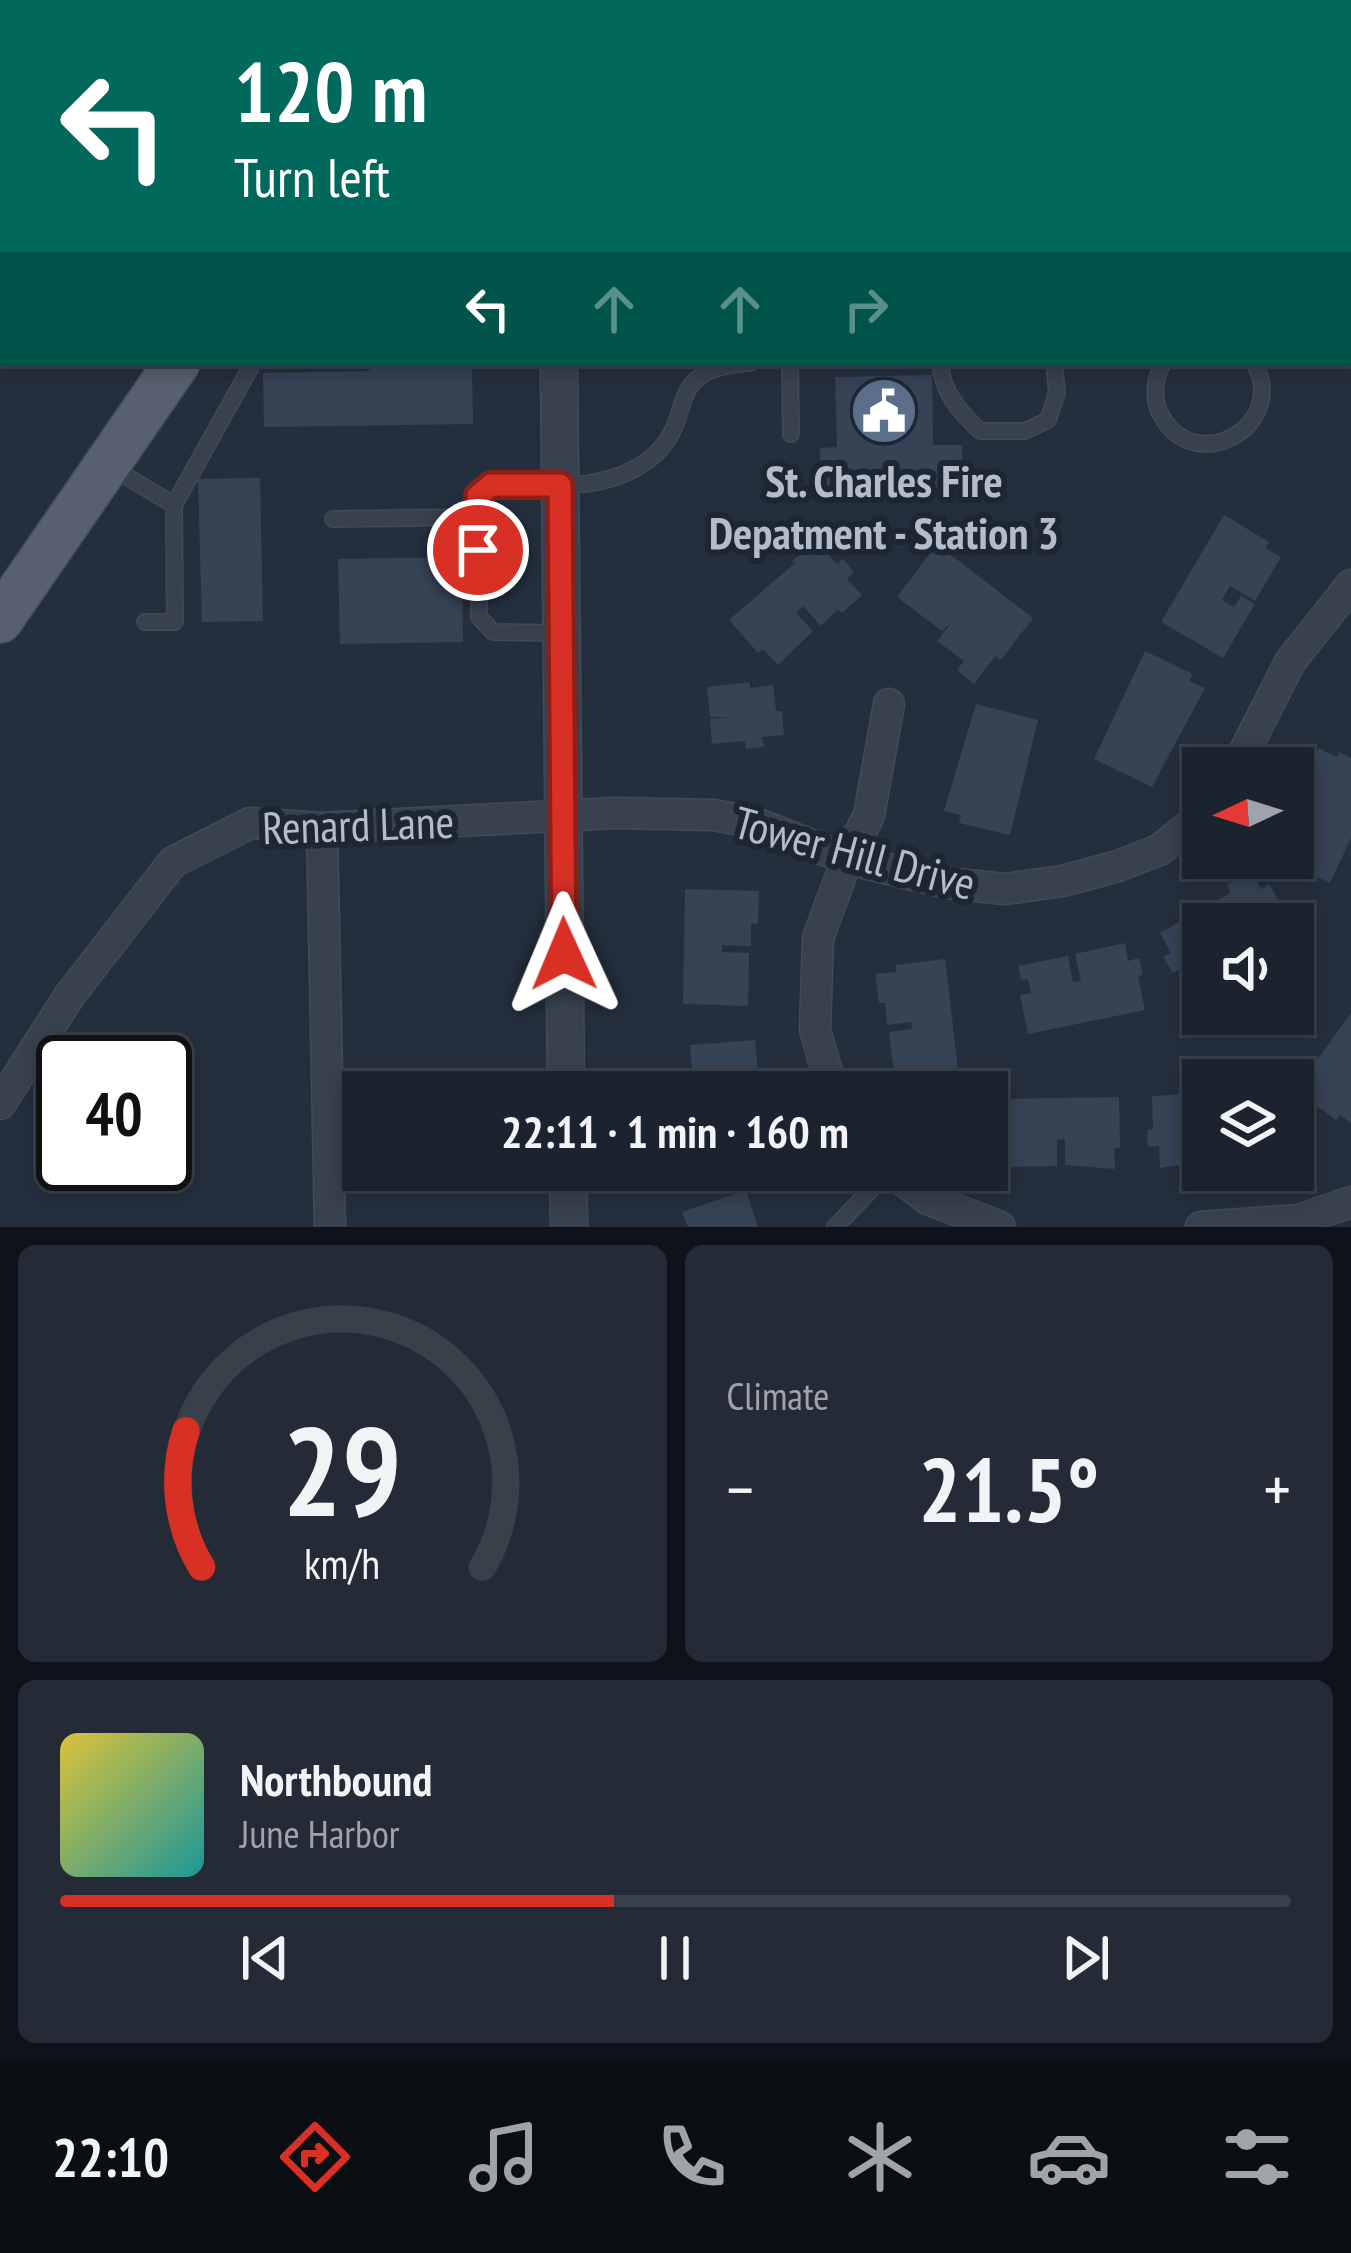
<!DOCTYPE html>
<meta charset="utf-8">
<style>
body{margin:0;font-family:"PT Sans Narrow",sans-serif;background:#242b36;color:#f1f3f6;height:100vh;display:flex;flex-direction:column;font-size:45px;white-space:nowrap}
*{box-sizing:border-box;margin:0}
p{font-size:39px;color:#a0a4aa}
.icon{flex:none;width:66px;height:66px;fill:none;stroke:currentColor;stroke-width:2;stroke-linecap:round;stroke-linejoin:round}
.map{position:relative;height:1227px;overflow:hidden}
.details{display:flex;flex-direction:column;gap:18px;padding:18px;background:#0f1319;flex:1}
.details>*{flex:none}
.banner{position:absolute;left:0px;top:0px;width:1353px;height:366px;box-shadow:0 6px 18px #0003,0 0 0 3px #39404a;background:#00695c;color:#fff;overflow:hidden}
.needle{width:78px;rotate:266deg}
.fabs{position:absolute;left:1182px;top:747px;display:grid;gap:24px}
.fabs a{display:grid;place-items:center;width:132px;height:132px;border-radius:0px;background:#1b232e;box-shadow:0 6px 18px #0003,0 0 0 3px #39404a;font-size:60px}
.speed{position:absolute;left:36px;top:1035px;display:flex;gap:24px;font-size:60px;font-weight:700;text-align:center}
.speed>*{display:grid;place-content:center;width:156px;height:156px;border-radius:50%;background:#1b232e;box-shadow:0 6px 18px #0003,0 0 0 3px #39404a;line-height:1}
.speed .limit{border:6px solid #111;border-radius:18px;background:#fff;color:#111}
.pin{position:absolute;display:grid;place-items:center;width:102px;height:102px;color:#fff;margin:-51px;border:6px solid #fff;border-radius:50%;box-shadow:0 3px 12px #0007}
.me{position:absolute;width:132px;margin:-66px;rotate:359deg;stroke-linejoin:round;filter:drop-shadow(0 0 9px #0008)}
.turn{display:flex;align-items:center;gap:42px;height:252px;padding:0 36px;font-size:54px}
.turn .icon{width:156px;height:156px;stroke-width:2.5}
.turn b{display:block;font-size:84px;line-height:102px}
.lanes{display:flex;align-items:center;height:114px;padding:0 36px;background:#0003;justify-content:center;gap:60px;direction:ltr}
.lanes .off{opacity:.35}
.big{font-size:90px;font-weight:700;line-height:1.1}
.details .widget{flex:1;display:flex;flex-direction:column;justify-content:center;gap:18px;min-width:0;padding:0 42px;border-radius:18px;background:#242b36}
.details .dial{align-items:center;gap:0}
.dial svg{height:312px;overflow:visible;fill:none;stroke:#39404a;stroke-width:7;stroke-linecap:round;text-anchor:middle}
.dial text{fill:#f1f3f6;stroke:none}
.song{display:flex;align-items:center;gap:36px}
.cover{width:144px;height:144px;border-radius:18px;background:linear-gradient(135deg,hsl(50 70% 55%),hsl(180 70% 35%))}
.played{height:12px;border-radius:6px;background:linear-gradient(90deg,#d93025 45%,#39404a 45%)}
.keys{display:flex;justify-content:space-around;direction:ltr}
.heat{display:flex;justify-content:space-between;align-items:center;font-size:66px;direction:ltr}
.details .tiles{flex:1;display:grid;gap:18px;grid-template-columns:1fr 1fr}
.widget:last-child{grid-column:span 2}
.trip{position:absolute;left:342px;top:1071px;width:666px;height:120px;border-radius:0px;background:#1b232e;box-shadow:0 6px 18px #0003,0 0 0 3px #39404a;font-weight:700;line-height:120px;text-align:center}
.tabs{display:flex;height:192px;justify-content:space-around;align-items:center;background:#0b0e12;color:#a0a4aa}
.tabs .icon{width:84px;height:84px}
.tabs .current{color:#d93025}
.tabs b{font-size:54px;color:#f1f3f6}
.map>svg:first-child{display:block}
</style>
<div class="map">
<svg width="1351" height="1227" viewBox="0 0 1351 1227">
<rect width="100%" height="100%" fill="#242f3e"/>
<!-- green -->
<polygon fill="#263c3f" points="1105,0 1351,0 1351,291 1350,3"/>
<!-- building -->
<g fill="#364354">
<polygon points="381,363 472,363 473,424 264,427 263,373 368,371"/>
<polygon points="932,375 933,445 962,445 963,489 820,492 820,448 837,447 835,377"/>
<polygon points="260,478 263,621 202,622 198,479"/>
<polygon points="1224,515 1269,542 1266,548 1281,557 1255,601 1230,586 1222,600 1234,607 1241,596 1255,604 1223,658 1161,622"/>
<polygon points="815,540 837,564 843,559 854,572 847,579 862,595 842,613 838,609 821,626 803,606 796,613 813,631 778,665 763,649 758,653 729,620 795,563 792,561"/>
<polygon points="937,544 1033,618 1001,660 995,656 974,684 957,670 964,661 937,641 953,620 942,631 897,597"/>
<polygon points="462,557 463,642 340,644 338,559"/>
<polygon points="1145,651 1193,674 1189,681 1205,688 1152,787 1094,759"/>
<polygon points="750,682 750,688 773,685 776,711 782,711 784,735 762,737 764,747 746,749 745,741 712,744 710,719 729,717 710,717 707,687"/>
<polygon points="976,704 1038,720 1010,835 959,823 961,815 944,811"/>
<polygon points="1319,748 1337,757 1339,752 1351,758 1351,838 1330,883 1278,858 1293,858 1293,797"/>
<polygon points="1251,872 1261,889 1269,884 1292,924 1203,924 1203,986 1193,991 1181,969 1173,973 1163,957 1171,953 1160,933 1230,893 1227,885"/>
<polygon points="685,889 759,891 758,924 751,923 751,946 722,945 722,952 749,953 748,1006 683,1004"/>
<polygon points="1125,943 1128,961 1139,958 1143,975 1138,976 1145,1010 1028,1034 1020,995 1031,993 1028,979 1021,980 1018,966 1068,956 1073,982 1081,981 1075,954"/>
<polygon points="945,959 959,1077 895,1084 889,1032 912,1029 911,1022 887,1025 885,1003 879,1003 875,974 896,972 896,965"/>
<polygon points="1351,1013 1351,1123 1340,1115 1336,1120 1295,1090"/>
<polygon points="755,1040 760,1092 694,1092 690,1045"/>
<polygon points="1203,1093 1203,1161 1160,1168 1159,1146 1148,1147 1147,1130 1153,1129 1152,1096"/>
<polygon points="1119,1097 1120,1148 1114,1148 1115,1169 1065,1165 1065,1139 1057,1140 1057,1166 1006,1167 1000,1099"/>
<polygon points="746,1190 758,1227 688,1227 682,1212"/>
</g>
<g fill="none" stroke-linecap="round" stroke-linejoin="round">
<!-- service casing -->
<g stroke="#414a57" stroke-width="18">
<g id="service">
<polyline points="790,363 791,434"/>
<path d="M940 363C943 393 958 410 980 431H1025L1048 420 1057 393 1054 363"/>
<path d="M1163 363C1154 380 1152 400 1162 417 1198 478 1289 424 1254 363"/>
<polyline points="109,466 174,505 175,622 145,622"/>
<polyline points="174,505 253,363"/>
<polyline points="333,519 478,517"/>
<path d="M559 633 493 632 479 617 478 497 491 485C545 485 608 494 652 457 700 417 658 369 750 363"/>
<polyline points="835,1227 889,1171"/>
</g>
</g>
<!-- minor casing -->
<g stroke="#414a57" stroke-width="33">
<g id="minor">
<polyline points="1236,768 1290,662 1351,585"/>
<polyline points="322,828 330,1227"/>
<polyline points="833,1092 815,1030 818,938 847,859 869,815 889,704"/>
<polyline points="0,1104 70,995 173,862 250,823 322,828 615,813 713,815 753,822 847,859 947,883 1005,889 1063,881 1118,866 1159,850 1203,815"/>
<polyline points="889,1170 928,1199 1000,1227"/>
<polyline points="1201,1227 1298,1220 1351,1202"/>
</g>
</g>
<!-- tertiary casing -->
<g stroke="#414a57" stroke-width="39">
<g id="tertiary">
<polyline points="548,0 548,3"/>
<polyline points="559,363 566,1092"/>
<polyline points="568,1170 569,1227"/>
</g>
</g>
<!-- primary casing -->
<g stroke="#414a57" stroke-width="48">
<g id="primary">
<polyline points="387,3 388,0"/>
<polyline points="0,620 177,363"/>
</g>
</g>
<!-- service -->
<use href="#service" stroke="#38414e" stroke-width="15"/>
<!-- minor -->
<use href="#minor" stroke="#38414e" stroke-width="30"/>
<!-- tertiary -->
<use href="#tertiary" stroke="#38414e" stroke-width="36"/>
<!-- primary -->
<use href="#primary" stroke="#56606e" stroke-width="45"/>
</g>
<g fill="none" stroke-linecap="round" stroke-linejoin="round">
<!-- route casing -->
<g stroke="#8d1f18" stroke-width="30">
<polyline id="route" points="478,550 478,496 491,485 560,485 564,954"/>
</g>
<!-- route -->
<use href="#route" stroke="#d93025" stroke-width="21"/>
</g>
<!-- icons -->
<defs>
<g id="civic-disc" transform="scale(3.45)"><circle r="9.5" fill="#5c6f8a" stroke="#1d2633"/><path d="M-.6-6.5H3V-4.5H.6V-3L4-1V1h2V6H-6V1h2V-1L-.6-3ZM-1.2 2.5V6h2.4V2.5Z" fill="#fff"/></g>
</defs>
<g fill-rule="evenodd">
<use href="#civic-disc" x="884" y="411"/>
</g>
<g text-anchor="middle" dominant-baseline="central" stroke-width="12" stroke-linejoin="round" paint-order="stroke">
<!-- poi labels -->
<g font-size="45" font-weight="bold" fill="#b4bcc9" stroke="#1d2633">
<text x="884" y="480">St. Charles Fire<tspan x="884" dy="52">Depatment - Station 3</tspan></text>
</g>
<!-- street labels -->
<g font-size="45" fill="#b4bcc9" stroke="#1d2633">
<text transform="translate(358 824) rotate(-2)">Renard Lane</text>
<text transform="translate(855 852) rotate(15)">Tower Hill Drive</text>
</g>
</g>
</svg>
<div class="fabs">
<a><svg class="needle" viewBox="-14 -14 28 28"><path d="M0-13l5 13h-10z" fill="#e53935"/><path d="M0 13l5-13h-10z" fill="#a0a4aa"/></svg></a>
<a><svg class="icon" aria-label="sound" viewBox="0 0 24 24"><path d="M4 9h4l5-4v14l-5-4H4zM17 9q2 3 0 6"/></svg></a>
<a><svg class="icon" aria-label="layers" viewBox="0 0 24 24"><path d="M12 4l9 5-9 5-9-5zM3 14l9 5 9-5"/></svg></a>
</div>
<div class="speed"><div class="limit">40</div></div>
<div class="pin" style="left:478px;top:550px;background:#d93025"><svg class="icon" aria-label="arrive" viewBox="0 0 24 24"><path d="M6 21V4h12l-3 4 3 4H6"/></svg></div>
<svg class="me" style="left:564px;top:954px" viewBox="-20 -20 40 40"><path d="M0-17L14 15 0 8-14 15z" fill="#d93025" stroke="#fff" stroke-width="4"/></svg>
<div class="trip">22:11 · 1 min · 160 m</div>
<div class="banner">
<div class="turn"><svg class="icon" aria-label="left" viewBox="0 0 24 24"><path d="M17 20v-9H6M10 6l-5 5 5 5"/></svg><div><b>120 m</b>Turn left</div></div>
<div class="lanes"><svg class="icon" aria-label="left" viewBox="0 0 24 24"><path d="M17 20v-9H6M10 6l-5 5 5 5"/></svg><svg class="icon off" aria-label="ahead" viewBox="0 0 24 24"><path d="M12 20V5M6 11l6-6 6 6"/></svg><svg class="icon off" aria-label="ahead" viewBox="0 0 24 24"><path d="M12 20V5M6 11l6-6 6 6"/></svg><svg class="icon off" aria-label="right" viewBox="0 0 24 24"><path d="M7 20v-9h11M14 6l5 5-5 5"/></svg></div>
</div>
</div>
<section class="details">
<div class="tiles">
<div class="widget dial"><svg viewBox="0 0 100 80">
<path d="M14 69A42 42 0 1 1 86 69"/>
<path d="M14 69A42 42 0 0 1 10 34" stroke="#d93025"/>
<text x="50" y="56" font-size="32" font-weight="700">29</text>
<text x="50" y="72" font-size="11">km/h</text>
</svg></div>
<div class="widget"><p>Climate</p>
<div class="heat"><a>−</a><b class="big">21.5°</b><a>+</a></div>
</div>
<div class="widget">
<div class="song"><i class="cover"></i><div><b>Northbound</b><p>June Harbor</p></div></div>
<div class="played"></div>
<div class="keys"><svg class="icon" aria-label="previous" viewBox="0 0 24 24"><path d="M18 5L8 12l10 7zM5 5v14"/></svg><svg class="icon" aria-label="pause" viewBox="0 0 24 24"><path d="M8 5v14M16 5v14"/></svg><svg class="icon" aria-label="next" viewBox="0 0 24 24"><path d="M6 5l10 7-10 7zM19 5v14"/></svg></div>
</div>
</div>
</section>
<nav class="tabs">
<b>22:10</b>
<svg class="icon current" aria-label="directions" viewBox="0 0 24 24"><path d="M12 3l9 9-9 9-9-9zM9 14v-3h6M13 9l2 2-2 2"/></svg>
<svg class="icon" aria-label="music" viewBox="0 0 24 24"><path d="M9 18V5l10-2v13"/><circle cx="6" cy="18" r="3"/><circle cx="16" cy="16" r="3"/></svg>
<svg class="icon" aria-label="phone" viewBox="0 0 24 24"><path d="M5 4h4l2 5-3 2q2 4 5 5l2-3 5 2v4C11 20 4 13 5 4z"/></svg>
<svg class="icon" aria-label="climate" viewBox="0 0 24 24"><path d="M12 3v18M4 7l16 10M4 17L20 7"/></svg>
<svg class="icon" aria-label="car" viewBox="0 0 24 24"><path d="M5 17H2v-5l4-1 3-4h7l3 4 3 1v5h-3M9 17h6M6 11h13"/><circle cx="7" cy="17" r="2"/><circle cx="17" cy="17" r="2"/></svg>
<svg class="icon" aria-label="filters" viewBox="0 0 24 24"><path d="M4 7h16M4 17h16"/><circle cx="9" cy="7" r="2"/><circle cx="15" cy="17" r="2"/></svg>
</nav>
